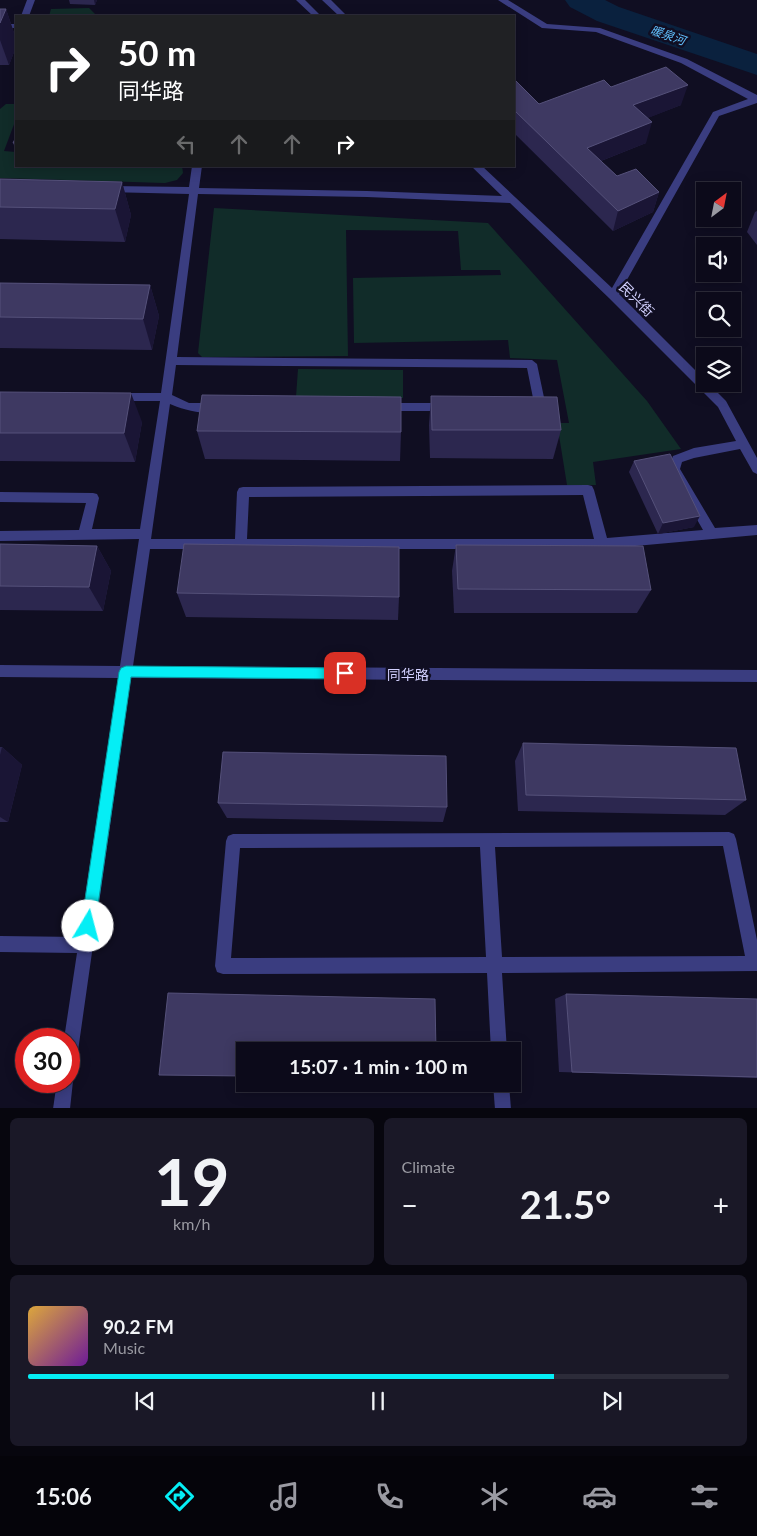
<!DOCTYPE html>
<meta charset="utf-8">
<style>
body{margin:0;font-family:Lato,"Noto Sans SC",sans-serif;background:#1a1827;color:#f1f3f6;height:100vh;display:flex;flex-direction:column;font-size:19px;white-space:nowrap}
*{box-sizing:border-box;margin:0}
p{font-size:16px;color:#9a9aa2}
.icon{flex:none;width:28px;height:28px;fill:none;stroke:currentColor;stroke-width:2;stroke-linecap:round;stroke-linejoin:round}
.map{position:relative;height:1108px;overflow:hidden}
.side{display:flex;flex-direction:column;gap:10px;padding:10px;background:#07060e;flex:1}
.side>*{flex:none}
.hud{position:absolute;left:15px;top:15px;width:500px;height:152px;border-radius:0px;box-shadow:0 2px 12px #0003,0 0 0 1px #2c2b39;background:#202124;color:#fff;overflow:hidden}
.needle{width:32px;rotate:32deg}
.buttons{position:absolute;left:696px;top:182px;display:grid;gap:10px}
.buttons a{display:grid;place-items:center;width:45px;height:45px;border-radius:0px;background:#0c0a1a;box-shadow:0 2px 12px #0003,0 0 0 1px #2c2b39;font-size:25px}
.speed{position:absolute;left:15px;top:1028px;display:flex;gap:10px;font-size:25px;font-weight:700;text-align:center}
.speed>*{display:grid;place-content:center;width:65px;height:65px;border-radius:50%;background:#0c0a1a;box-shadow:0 2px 12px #0003,0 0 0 1px #2c2b39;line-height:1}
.speed .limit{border:8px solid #d22;background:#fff;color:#111}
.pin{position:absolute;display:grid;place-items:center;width:42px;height:42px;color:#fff;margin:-21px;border-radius:10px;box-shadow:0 2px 8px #0006}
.me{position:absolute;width:55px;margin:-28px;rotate:8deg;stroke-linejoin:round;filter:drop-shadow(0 0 4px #0008)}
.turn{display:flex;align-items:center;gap:18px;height:105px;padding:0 20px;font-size:22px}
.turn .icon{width:65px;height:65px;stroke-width:2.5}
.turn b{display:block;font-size:35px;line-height:42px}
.lanes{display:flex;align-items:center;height:48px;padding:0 20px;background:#0003;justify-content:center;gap:25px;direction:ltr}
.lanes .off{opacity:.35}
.big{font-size:38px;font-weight:700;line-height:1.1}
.side .card{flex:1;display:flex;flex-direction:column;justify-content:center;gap:8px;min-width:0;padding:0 18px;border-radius:8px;background:#1a1827}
.side .dial{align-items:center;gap:0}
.dial b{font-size:65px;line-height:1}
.song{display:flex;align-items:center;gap:15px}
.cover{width:60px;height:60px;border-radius:8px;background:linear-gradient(135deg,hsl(40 70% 55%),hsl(280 70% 35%))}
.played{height:5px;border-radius:2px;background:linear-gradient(90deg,#05eef5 75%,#2c2b39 75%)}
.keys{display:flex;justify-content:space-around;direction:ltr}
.heat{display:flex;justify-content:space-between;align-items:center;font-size:28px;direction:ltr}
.side .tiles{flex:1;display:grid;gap:10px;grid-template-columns:1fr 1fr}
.card:last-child{grid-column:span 2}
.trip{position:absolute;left:236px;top:1042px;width:285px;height:50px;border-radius:0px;background:#0c0a1a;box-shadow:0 2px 12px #0003,0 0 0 1px #2c2b39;font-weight:700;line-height:50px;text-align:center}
.dock{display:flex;height:80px;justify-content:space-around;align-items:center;background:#05040a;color:#9a9aa2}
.dock .icon{width:35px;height:35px}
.dock .selected{color:#05eef5}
.dock b{font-size:22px;color:#f1f3f6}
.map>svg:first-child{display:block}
</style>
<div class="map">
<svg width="757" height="1109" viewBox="0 0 757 1109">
<rect width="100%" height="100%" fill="#100e22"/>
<!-- green -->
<g fill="#112c29">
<polygon points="89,8 97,16 49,16 51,9"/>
<polygon points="6,104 16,104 16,119 4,151 16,152 16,166 182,166 183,173 177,180 165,183 0,178 0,109"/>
<polygon points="214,208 488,223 647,401 681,449 593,462 596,485 567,485 557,423 569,423 557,360 510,358 508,340 354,343 353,278 501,275 500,270 461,270 458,231 346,230 348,356 202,357 198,353"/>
<polygon points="298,369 403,370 403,398 296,397"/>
</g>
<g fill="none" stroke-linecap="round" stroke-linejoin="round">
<!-- river -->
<polygon fill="#0a213e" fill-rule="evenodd" points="565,0 605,0 619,7 757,54 757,75 597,21 570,7"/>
<!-- minor -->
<g fill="#3a3d80" fill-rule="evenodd">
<polygon points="27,0 35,0 29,16 21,16"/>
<polygon points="296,0 305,0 321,16 313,16"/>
<polygon points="322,0 331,0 347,16 339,16"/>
<path d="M498 0H508L547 24 600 28 687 59 757 95V103L719 116 619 294 705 380V384H709L726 401 757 458V474L753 472 740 449 694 458 682 462 680 469 715 528 757 525V535L602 549H150L133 666 757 670V682L131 678 77 1058 75 1064 69 1066V1039H64L77 953 0 952V936L79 937 118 678 0 677V665L120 666 139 539 0 541V531L79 530 86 503 0 502V492L93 493 97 494 99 498 92 529H140L160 401H115L109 397 115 393H161L189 194 107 192 102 189 107 186 189 187 192 166H202L199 188 367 191 502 196 471 166H482L612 288 713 112 748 99 681 63 596 32 542 28ZM198 194 367 197 510 203 609 298 718 407 736 441 694 448 673 456 668 469 703 530 607 538 594 490 592 486 588 485 243 487 239 488 237 492 235 539H151L170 404C181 409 213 419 221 407L215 403H189L172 395 176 365 527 368 534 403 529 407 535 411 544 410 546 407 537 364 532 360 177 357ZM583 495 594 539H247L249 497Z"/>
<rect x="0" y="24" width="16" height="4"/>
<polygon points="385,403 445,403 451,407 445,411 385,411 379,407"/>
<path d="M729 832 734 834 736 839 757 940V971L502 973 507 1051H491L487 973 223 974 217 972 215 966 226 841 228 836 233 834ZM723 846 745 956 502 957 495 847ZM480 847 486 957 231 958 240 848Z"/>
<polygon points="69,1074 73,1081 70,1109 53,1109 57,1081 69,1081"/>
<polygon points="493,1084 509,1084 511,1109 495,1109"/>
</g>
</g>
<!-- wall -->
<g fill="#2c274f">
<polygon points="69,0 97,0 95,5 70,4"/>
<polygon points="0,9 6,9 16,39 16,47 9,65 0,65"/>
<polygon points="514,79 539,104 611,87 681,105 647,118 646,143 601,161 617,176 659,192 653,212 613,231 514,133"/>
<polygon points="16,137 16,151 13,143"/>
<polygon points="0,179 122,182 131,215 125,242 0,239"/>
<polygon points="757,211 757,245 747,232 755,212"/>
<polygon points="0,283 150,285 159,316 152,350 0,348"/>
<polygon points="0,392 142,422 135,462 0,461"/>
<polygon points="431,396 561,430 553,459 430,458 429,425"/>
<polygon points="197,431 401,432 400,461 205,459"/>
<polygon points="634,461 694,527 658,534 629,472"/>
<polygon points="0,544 97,546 111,571 103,611 0,610"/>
<polygon points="456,545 651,590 637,613 454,613 452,571"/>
<polygon points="177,593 399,597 398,620 186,617"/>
<polygon points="523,743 746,800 725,815 518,811 515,761"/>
<polygon points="0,747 2,747 22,765 8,822 0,822"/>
<polygon points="218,803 447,807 443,822 227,818"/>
<polygon points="566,994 757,999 757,1078 559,1072 555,999"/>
</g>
<!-- shaded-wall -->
<g fill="#1a1535">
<polygon points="94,0 97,0 95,5"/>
<polygon points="6,9 16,39 16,47 9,65 0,40 0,23"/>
<polygon points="688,85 681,105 628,126 633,105"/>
<polygon points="652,122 646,143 583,168 587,148"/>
<polygon points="122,182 131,215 125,242 115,209"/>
<polygon points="659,192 653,212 613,231 618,211"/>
<polygon points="150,285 159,316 152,350 143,319"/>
<polygon points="131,393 142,422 135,462 124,433"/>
<polygon points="700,516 694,527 658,534 663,523"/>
<polygon points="97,546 111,571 103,611 89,587"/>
<polygon points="2,747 22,765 8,822 0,817 0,755"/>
</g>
<!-- building -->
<g fill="#3e3962" stroke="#55517a">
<polygon points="0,9 6,9 0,23"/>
<polygon points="666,67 688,85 633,105 652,122 587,148 617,176 636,169 659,192 618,211 514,110 514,79 539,104 604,80 611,87"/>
<polygon points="16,137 16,143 13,143"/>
<polygon points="0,179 122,182 115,209 0,207"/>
<polygon points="0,283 150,285 143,319 0,317"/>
<polygon points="0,392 131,393 124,433 0,433"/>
<polygon points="202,395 401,397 401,432 197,431"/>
<polygon points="431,396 557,397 561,430 432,430"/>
<polygon points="670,454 700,516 663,523 634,461"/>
<polygon points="0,544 97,546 89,587 0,586"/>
<polygon points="184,544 399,547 399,597 177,593"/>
<polygon points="456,545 643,546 651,590 458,589"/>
<polygon points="523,743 736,748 746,800 526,795"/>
<polygon points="223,752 446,756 447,807 218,803"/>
<polygon points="168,993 435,999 436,1051 245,1051 245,1076 159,1075"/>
<polygon points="566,994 757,999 757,1077 572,1072"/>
</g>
<!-- route -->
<polygon fill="#05eef5" stroke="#039b9f" points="126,666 345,668 349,669 351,673 349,677 345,679 131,677 95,926 93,931 88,933 83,931 81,926 119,672 121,668"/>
<g text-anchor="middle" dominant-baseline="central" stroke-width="5" stroke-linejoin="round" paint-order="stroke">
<!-- far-water labels -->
<g font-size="12" font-style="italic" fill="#60bffc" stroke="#100e22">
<text transform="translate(668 35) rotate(19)">暖泉河</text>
</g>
<!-- street labels -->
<g font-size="14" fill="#d2d0fe" stroke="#100e22">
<text transform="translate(637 299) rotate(45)">民兴街</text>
<text x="408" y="674">同华路</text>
</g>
</g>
</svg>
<div class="buttons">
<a><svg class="needle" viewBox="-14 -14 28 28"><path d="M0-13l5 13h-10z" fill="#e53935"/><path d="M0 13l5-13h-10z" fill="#9a9aa2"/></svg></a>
<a><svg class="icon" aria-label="sound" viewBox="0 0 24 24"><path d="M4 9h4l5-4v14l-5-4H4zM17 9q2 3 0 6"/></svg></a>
<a><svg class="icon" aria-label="search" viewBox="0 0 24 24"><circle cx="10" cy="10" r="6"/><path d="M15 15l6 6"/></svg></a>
<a><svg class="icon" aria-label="layers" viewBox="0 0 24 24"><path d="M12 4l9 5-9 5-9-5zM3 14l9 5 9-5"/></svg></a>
</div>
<div class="speed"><div class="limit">30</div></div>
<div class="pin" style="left:345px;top:673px;background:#d93025"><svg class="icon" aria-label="arrive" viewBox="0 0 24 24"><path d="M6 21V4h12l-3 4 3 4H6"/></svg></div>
<svg class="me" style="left:88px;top:926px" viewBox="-20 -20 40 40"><circle r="19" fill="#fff"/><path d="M0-13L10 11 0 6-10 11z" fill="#05eef5"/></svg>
<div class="trip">15:07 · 1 min · 100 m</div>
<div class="hud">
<div class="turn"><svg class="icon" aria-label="right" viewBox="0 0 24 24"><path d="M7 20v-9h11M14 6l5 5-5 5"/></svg><div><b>50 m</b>同华路</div></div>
<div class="lanes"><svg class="icon off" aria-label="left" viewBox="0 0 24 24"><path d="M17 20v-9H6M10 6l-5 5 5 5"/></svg><svg class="icon off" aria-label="ahead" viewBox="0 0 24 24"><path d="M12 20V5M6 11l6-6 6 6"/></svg><svg class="icon off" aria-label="ahead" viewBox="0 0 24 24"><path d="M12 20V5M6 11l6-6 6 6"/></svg><svg class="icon" aria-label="right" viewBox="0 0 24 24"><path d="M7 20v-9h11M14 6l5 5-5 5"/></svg></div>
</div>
</div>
<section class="side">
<div class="tiles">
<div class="card dial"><b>19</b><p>km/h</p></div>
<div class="card"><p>Climate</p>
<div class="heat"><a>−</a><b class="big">21.5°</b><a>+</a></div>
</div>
<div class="card">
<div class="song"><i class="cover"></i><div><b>90.2 FM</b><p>Music</p></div></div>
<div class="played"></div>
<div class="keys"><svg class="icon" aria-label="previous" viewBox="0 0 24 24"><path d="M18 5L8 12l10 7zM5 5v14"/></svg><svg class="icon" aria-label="pause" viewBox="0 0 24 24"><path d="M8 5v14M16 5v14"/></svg><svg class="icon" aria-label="next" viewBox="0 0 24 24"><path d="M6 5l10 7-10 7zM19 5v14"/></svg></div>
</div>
</div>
</section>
<nav class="dock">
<b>15:06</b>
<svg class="icon selected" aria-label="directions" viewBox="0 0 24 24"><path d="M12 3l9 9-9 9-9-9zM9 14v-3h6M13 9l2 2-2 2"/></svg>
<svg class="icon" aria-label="music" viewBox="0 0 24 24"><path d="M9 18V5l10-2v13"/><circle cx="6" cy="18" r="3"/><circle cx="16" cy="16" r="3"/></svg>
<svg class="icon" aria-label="phone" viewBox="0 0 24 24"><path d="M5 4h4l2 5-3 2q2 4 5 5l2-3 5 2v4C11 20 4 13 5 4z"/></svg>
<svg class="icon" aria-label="climate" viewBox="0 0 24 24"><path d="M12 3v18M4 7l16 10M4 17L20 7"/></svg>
<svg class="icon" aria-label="car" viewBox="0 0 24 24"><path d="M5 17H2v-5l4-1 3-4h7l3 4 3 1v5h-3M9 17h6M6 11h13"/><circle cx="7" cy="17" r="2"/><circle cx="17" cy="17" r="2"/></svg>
<svg class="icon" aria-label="filters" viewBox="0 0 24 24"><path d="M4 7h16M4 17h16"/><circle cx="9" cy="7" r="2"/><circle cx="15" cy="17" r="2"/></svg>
</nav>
